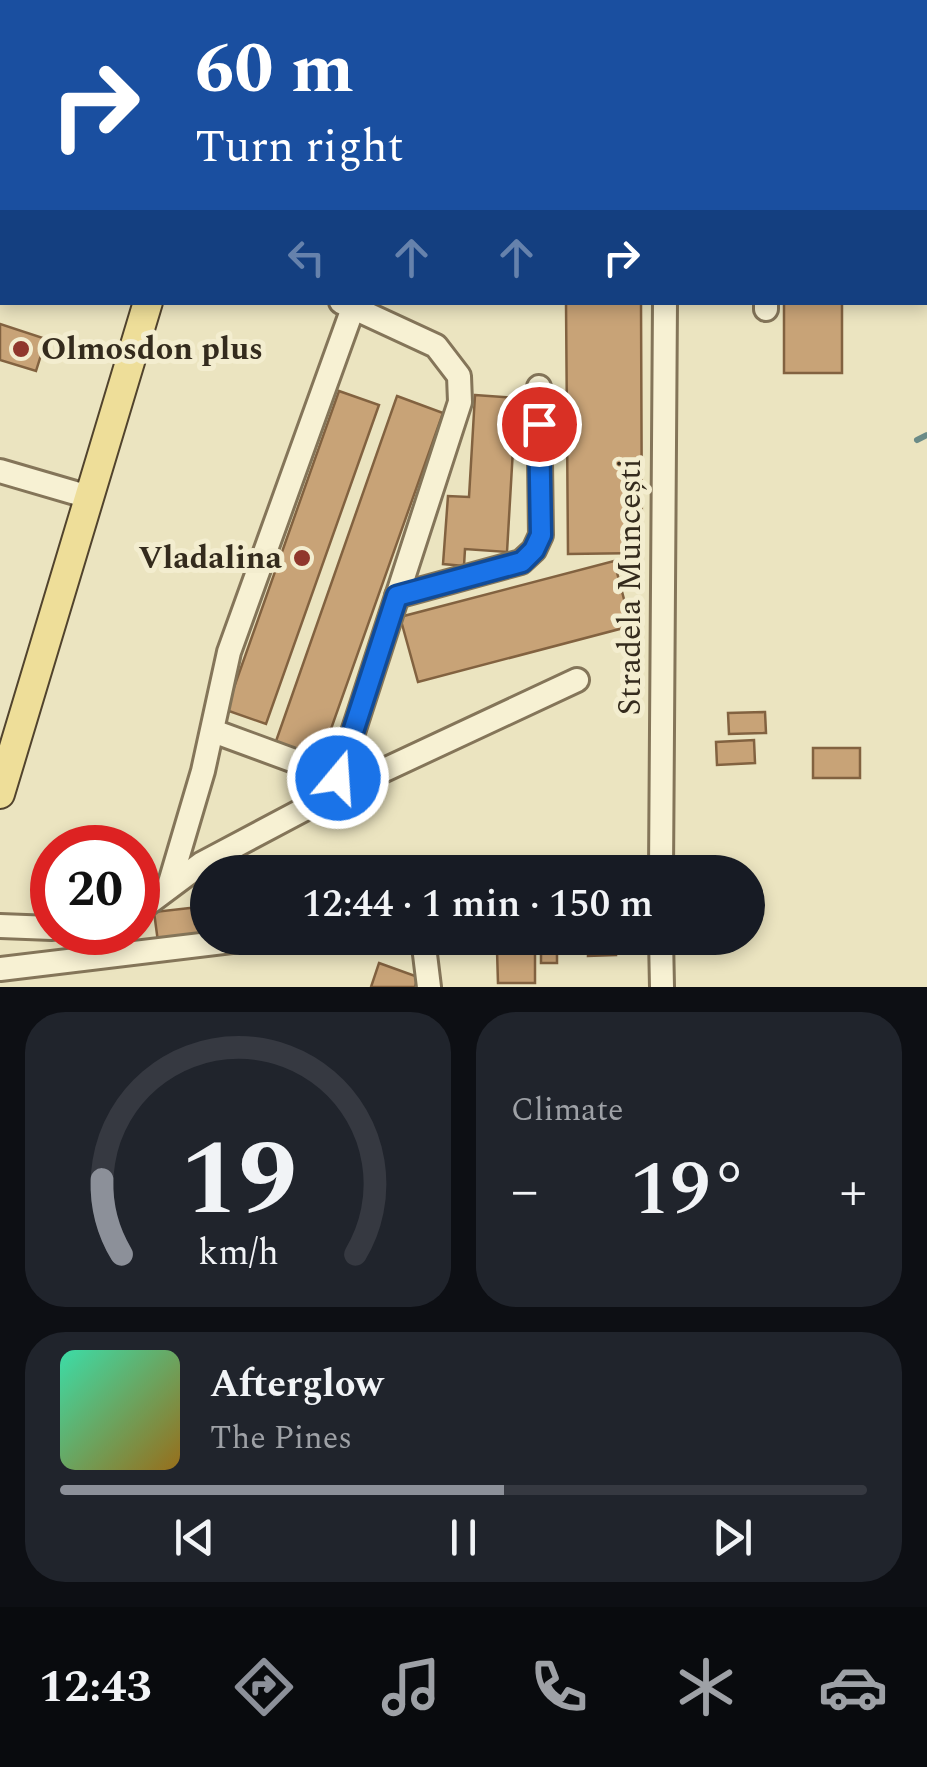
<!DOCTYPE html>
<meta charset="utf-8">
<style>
body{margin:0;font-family:Spectral,serif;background:#20242c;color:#f1f3f6;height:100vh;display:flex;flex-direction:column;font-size:38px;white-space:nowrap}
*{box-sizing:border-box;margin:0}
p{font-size:32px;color:#9ea1a6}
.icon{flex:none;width:55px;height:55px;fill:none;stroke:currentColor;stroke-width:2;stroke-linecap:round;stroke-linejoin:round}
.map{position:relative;height:987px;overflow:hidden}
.side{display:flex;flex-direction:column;gap:25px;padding:25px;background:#0d0f14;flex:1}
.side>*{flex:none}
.banner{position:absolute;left:0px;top:0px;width:928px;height:305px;box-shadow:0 5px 15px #0003;background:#1a4fa0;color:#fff;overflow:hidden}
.speed{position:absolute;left:30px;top:825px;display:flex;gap:20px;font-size:50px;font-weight:700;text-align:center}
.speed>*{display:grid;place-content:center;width:130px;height:130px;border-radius:50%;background:#171b24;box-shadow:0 5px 15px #0003;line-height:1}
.speed .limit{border:15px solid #d22;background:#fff;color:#111}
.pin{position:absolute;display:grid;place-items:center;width:85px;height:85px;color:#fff;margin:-42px;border:5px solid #fff;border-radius:50%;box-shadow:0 2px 10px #0007}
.me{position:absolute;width:110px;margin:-55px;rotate:18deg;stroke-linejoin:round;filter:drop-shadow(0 0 8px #0008)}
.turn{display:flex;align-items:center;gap:35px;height:210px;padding:0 30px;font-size:45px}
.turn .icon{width:130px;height:130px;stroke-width:2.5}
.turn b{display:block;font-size:70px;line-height:85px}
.lanes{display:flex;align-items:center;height:95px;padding:0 30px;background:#0003;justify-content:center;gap:50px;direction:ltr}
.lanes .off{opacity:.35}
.big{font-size:75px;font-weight:600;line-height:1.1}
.side .card{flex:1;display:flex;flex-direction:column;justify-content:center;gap:15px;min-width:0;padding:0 35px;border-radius:40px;background:#20242c}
.side .dial{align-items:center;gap:0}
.dial svg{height:260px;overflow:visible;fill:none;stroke:#363941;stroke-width:7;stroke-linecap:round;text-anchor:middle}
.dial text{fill:#f1f3f6;stroke:none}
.song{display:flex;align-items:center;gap:30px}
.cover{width:120px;height:120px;border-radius:15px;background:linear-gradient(135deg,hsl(160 70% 55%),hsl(40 70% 35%))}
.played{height:10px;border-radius:5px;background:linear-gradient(90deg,#8c9099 55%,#363941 55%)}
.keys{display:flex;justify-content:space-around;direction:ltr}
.heat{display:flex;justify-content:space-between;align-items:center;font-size:55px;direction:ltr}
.side .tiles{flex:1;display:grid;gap:25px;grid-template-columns:1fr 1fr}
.card:last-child{grid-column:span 2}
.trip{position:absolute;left:190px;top:855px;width:575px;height:100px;border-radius:50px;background:#171b24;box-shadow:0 5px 15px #0003;font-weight:600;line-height:100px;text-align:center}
.tabs{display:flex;height:160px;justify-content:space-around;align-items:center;background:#090b0e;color:#9ea1a6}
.tabs .icon{width:70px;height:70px}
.tabs .on{color:#8c9099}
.tabs b{font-size:45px;color:#f1f3f6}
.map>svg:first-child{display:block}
</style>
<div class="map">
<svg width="927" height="987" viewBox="0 0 927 987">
<rect width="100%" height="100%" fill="#ebe4c0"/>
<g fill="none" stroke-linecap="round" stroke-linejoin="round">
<!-- stream -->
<polyline stroke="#6b8b87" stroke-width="6" points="917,440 927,435"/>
</g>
<!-- building -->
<g fill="#c8a377" stroke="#826240" stroke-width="2.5">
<polygon points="0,0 27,2 2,2 2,224"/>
<polygon points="566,302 641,302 642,553 568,554"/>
<rect x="784" y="302" width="58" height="71"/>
<polygon points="0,324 46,339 36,371 0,360"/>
<polygon points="339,391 379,405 266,724 226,710"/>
<polygon points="475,395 516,398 507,552 465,549 464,566 443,564 448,496 469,497"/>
<polygon points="397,396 443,413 320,760 275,744"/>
<polygon points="614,561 631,626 418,682 400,617"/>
<polygon points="765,712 766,733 729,734 728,713"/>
<polygon points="754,740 755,763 717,765 716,742"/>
<rect x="813" y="748" width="47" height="30"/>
<polygon points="439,859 481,864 480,872 438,872"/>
<polygon points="208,906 208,937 158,942 154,912"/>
<polygon points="541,938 588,938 588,946 557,946 557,963 541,963"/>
<polygon points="589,938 624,938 624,942 616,943 616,955 588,956"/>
<polygon points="535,949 535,983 498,983 497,950"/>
<polygon points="379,963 418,977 415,987 371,987"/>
</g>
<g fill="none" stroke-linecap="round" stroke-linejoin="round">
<!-- minor casing -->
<g stroke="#847559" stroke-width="28">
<g id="minor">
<polyline points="673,0 687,2"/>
<polyline points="138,2 138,0"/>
<polyline points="0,282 2,282"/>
<polyline points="766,309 766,302"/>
<polyline points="0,471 89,497"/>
<polyline points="397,596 521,562 534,550 541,535 539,387"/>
<polyline points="213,731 338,777"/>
<polyline points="333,794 460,402 459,376 436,346 341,302"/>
<polyline points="661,872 665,302"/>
<polyline points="169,886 203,771 229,652 353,308"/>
<polyline points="138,911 201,864 333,794 577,680"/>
<polyline points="0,926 52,928"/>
<polyline points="423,938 429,987"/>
<polyline points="661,938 662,987"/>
<polyline points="0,969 258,938"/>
</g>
</g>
<!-- major casing -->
<g stroke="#51432d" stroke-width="32">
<g id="major">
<polyline points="241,2 242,0"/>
<polyline points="0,794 148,302"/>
</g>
</g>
<!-- minor -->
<use href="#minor" stroke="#f7f1d3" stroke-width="22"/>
<!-- major -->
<use href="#major" stroke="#eede99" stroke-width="28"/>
</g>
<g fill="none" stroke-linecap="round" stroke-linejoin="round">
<!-- route casing -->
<g stroke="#114b97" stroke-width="25">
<polyline id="route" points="338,778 397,596 522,562 534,550 541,535 539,424"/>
</g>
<!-- route -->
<use href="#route" stroke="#1a73e8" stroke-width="18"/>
</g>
<!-- markers -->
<g fill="#90372c" stroke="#f3edcf" stroke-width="4">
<circle cx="21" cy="349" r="10"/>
<circle cx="302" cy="558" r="10"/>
</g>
<g text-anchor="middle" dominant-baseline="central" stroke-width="10" stroke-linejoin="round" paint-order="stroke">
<!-- poi labels -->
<g font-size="32" font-weight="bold" fill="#342b1d" stroke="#f3edcf" text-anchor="start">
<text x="41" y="349">Olmosdon plus</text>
<text x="282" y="558" text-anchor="end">Vladalina</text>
</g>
<!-- street labels -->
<g font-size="32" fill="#342b1d" stroke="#f3edcf">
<text transform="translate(630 587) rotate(-90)">Stradela Muncești</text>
</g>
</g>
</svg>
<div class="speed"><div class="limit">20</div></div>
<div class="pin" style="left:539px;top:424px;background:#d93025"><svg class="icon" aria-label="arrive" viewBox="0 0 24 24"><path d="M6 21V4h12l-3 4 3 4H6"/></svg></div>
<svg class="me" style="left:338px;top:778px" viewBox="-20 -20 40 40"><circle r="17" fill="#1a73e8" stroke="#fff" stroke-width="3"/><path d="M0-11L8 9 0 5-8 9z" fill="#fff"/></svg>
<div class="trip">12:44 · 1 min · 150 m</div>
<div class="banner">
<div class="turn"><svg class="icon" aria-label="right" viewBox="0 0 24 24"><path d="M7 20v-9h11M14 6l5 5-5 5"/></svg><div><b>60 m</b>Turn right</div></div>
<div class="lanes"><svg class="icon off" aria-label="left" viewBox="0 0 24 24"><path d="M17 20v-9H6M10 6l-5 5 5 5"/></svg><svg class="icon off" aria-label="ahead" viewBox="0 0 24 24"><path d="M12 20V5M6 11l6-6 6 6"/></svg><svg class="icon off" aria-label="ahead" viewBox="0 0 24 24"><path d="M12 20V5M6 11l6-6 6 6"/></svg><svg class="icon" aria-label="right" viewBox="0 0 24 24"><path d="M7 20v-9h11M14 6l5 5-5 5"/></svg></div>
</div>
</div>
<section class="side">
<div class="tiles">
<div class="card dial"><svg viewBox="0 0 100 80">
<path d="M14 69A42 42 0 1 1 86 69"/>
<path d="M14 69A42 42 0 0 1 8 46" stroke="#8c9099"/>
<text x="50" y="56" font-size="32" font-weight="700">19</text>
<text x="50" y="72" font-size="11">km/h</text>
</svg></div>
<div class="card"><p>Climate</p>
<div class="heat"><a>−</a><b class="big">19°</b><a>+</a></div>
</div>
<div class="card">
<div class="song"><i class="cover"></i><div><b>Afterglow</b><p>The Pines</p></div></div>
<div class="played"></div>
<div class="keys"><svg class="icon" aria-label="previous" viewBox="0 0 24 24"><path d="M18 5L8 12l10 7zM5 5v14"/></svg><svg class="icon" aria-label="pause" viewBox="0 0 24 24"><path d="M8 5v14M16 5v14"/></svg><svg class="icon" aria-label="next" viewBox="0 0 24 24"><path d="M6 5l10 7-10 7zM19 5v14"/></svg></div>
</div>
</div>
</section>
<nav class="tabs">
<b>12:43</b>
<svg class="icon on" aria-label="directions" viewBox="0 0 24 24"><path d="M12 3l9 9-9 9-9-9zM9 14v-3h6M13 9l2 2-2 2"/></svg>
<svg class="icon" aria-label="music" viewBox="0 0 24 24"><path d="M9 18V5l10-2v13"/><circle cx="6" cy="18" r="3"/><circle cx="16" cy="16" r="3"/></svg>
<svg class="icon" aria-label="phone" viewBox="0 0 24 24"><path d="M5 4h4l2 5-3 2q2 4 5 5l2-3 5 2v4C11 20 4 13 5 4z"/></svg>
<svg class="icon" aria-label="climate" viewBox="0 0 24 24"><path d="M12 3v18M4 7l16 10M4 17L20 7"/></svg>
<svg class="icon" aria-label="car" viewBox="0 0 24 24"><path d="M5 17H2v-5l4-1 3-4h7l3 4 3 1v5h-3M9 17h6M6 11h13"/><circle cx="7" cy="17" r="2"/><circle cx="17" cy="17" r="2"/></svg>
</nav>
